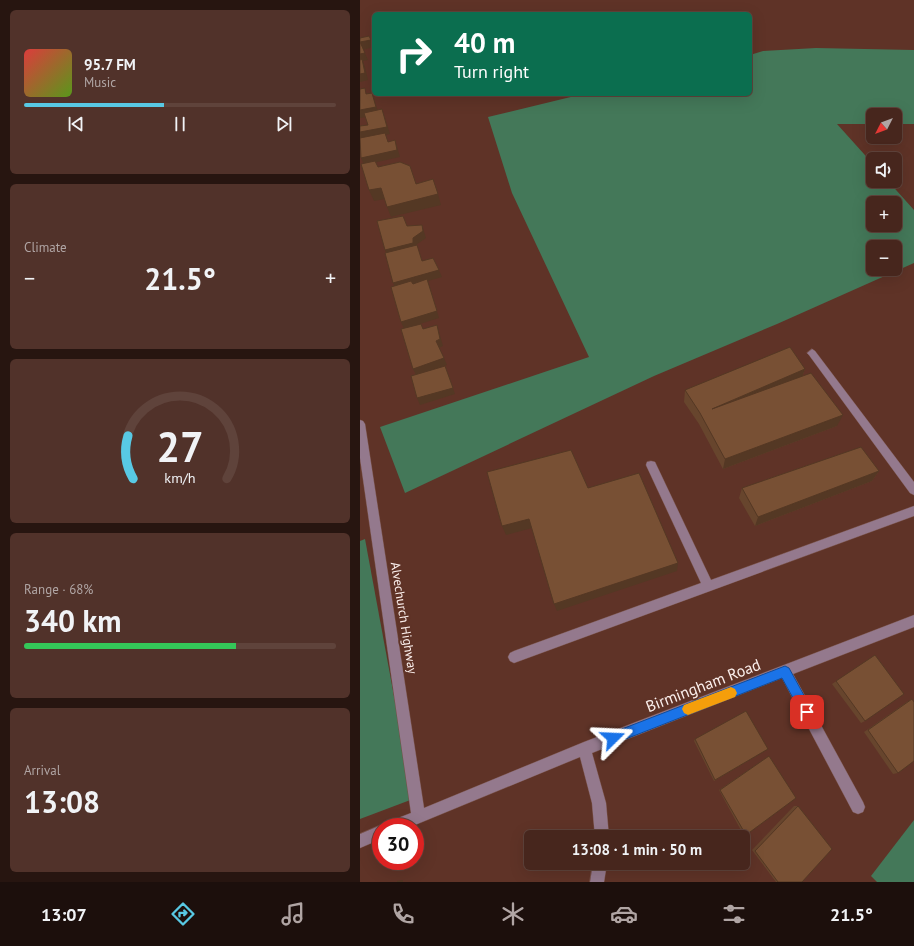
<!DOCTYPE html>
<meta charset="utf-8">
<style>
body{margin:0;font-family:"PT Sans",sans-serif;background:#51322a;color:#f1f3f6;height:100vh;display:flex;flex-direction:column;font-size:15px;white-space:nowrap}
*{box-sizing:border-box;margin:0}
p{font-size:13px;color:#b0a5a4}
.icon{flex:none;width:22px;height:22px;fill:none;stroke:currentColor;stroke-width:2;stroke-linecap:round;stroke-linejoin:round}
.map{position:relative;flex:1;overflow:hidden}
.panel{display:flex;flex-direction:column;gap:10px;padding:10px;background:#271510;width:360px}
.panel>*{flex:none}
.guide{position:absolute;left:12px;top:12px;width:380px;height:84px;border-radius:6px;box-shadow:0 4px 16px #0002,0 0 0 1px #5f433b;background:#0b6e4f;color:#fff;overflow:hidden}
.needle{width:26px;rotate:228deg}
.buttons{position:absolute;left:506px;top:108px;display:grid;gap:8px}
.buttons a{display:grid;place-items:center;width:36px;height:36px;border-radius:6px;background:#47261d;box-shadow:0 4px 16px #0002,0 0 0 1px #5f433b;font-size:20px}
.speed{position:absolute;left:12px;top:818px;display:flex;gap:8px;font-size:20px;font-weight:700;text-align:center}
.speed>*{display:grid;place-content:center;width:52px;height:52px;border-radius:50%;background:#47261d;box-shadow:0 4px 16px #0002,0 0 0 1px #5f433b;line-height:1}
.speed .limit{border:6px solid #d22;background:#fff;color:#111}
.pin{position:absolute;display:grid;place-items:center;width:34px;height:34px;color:#fff;margin:-17px;border-radius:8px;box-shadow:0 2px 6px #0006}
.me{position:absolute;width:44px;margin:-22px;rotate:69deg;stroke-linejoin:round;filter:drop-shadow(0 0 3px #0008)}
.turn{display:flex;align-items:center;gap:14px;height:84px;padding:0 16px;font-size:18px}
.turn .icon{width:52px;height:52px;stroke-width:2.5}
.turn b{display:block;font-size:28px;line-height:34px}
.big{font-size:30px;font-weight:800;line-height:1.1}
.panel .card{flex:1;display:flex;flex-direction:column;justify-content:center;gap:6px;min-width:0;padding:0 14px;border-radius:6px;background:#51322a}
.panel .dial{align-items:center;gap:0}
.dial svg{height:104px;overflow:visible;fill:none;stroke:#5f433b;stroke-width:7;stroke-linecap:round;text-anchor:middle}
.dial text{fill:#f1f3f6;stroke:none}
.song{display:flex;align-items:center;gap:12px}
.cover{width:48px;height:48px;border-radius:6px;background:linear-gradient(135deg,hsl(0 70% 55%),hsl(90 70% 35%))}
.played{height:4px;border-radius:2px;background:linear-gradient(90deg,#58c9e4 45%,#5f433b 45%)}
.keys{display:flex;justify-content:space-around;direction:ltr}
.heat{display:flex;justify-content:space-between;align-items:center;font-size:22px;direction:ltr}
.charge{height:6px;border-radius:3px;background:linear-gradient(90deg,#34c759 68%,#5f433b 0)}
.trip{position:absolute;left:164px;top:830px;width:226px;height:40px;border-radius:6px;background:#47261d;box-shadow:0 4px 16px #0002,0 0 0 1px #5f433b;font-weight:800;line-height:40px;text-align:center}
.dock{display:flex;height:64px;justify-content:space-around;align-items:center;background:#1c0f0c;color:#b0a5a4}
.dock .icon{width:28px;height:28px}
.dock .on{color:#58c9e4}
.dock b{font-size:18px;color:#f1f3f6}
main{display:flex;flex:1;min-height:0}
.map>svg:first-child{display:block}
</style>
<main>
<section class="panel">
<div class="card">
<div class="song"><i class="cover"></i><div><b>95.7 FM</b><p>Music</p></div></div>
<div class="played"></div>
<div class="keys"><svg class="icon" aria-label="previous" viewBox="0 0 24 24"><path d="M18 5L8 12l10 7zM5 5v14"/></svg><svg class="icon" aria-label="pause" viewBox="0 0 24 24"><path d="M8 5v14M16 5v14"/></svg><svg class="icon" aria-label="next" viewBox="0 0 24 24"><path d="M6 5l10 7-10 7zM19 5v14"/></svg></div>
</div>
<div class="card"><p>Climate</p>
<div class="heat"><a>−</a><b class="big">21.5°</b><a>+</a></div>
</div>
<div class="card dial"><svg viewBox="0 0 100 80">
<path d="M14 69A42 42 0 1 1 86 69"/>
<path d="M14 69A42 42 0 0 1 10 36" stroke="#58c9e4"/>
<text x="50" y="56" font-size="32" font-weight="700">27</text>
<text x="50" y="72" font-size="11">km/h</text>
</svg></div>
<div class="card"><p>Range · 68%</p><b class="big">340 km</b><div class="charge"></div></div>
<div class="card"><p>Arrival</p><b class="big">13:08</b></div>
</section>
<div class="map">
<svg width="554" height="882" viewBox="0 0 554 882">
<rect width="100%" height="100%" fill="#5f3327"/>
<!-- green -->
<g fill="#447859" fill-rule="evenodd">
<path d="M456 48 554 50V124H535V115H513V124H477L513 164V181H528L554 210V263L417 324 294 376 45 493 20 427 229 357 152 193 128 117 223 94H390V55L403 51ZM513 203H535V225H513ZM513 247H535V269H513Z"/>
<polygon points="5,539 53,799 0,819 0,541"/>
<polygon points="554,820 554,882 517,882 511,876"/>
</g>
<g fill="none" stroke-linecap="round" stroke-linejoin="round">
<!-- minor casing -->
<g stroke="#785147" stroke-width="1">
<g id="minor">
<polygon points="452,349 455,351 554,482 554,495 550,493 449,355 447,353"/>
<polygon points="0,420 3,421 5,424 64,808 224,742 554,615 554,627 433,674 503,802 505,807 503,812 498,814 493,812 422,678 232,753 246,803 249,837 235,837 232,803 220,757 50,827 26,827 28,822 51,813 0,458"/>
<polygon points="291,461 295,462 351,580 554,506 554,516 154,663 150,661 148,657 150,653 154,651 341,583 286,465 287,462"/>
<polygon points="21,825 26,827 21,827 21,839 0,848 0,834"/>
<polygon points="233,863 247,863 244,882 230,882"/>
</g>
</g>
<!-- minor -->
<use href="#minor" fill="#94798d" fill-rule="evenodd"/>
</g>
<!-- wall -->
<g fill="#67452d">
<polygon points="445,369 442,377 477,426 363,469 339,424 324,402 325,390"/>
<polygon points="519,471 512,481 395,526 379,498 382,488"/>
<polygon points="515,655 505,721 501,723 472,684"/>
<polygon points="552,699 538,773 533,774 504,732 547,702"/>
<polygon points="335,739 408,749 354,781 334,741"/>
<polygon points="409,756 386,835 383,834 359,790"/>
<polygon points="434,806 438,806 442,882 416,882 392,850"/>
</g>
<!-- shaded-wall -->
<g fill="#543824">
<polygon points="11,40 13,47 3,50 0,42"/>
<polygon points="5,53 8,60 3,61 5,67 8,80 0,82 0,54"/>
<polygon points="12,93 19,115 0,118 0,110"/>
<polygon points="22,109 30,134 1,140 0,136 0,132"/>
<polygon points="35,140 40,157 4,165 1,158"/>
<polygon points="21,188 25,199 14,201 9,190"/>
<polygon points="78,194 81,205 31,217 27,207"/>
<polygon points="62,225 66,238 56,245 56,250 28,258 25,250 53,238"/>
<polygon points="79,270 82,277 68,281 79,318 44,329 41,322 36,290 33,283"/>
<polygon points="77,325 83,346 79,348 76,341"/>
<polygon points="84,358 87,365 56,375 53,369"/>
<polygon points="85,366 95,394 60,405 57,398"/>
<polygon points="445,369 441,380 352,409"/>
<polygon points="483,415 477,426 363,469 365,459"/>
<polygon points="519,471 512,481 395,526 398,517"/>
<polygon points="169,519 172,528 146,535 142,526"/>
<polygon points="318,563 317,571 197,611 194,604"/>
<polygon points="43,880 43,882 37,882 37,881"/>
</g>
<!-- building -->
<g fill="#785034" stroke="#543824">
<polygon points="9,36 11,40 0,42 5,53 0,54 0,38"/>
<polygon points="2,59 5,73 0,74 0,60"/>
<polygon points="5,88 6,94 12,93 16,107 0,110 0,89"/>
<polygon points="22,109 27,127 0,132 0,126 8,125 4,113"/>
<polygon points="25,133 28,142 35,140 37,150 1,158 0,138"/>
<polygon points="15,161 18,167 40,162 50,166 56,184 73,179 78,194 27,207 21,188 9,190 1,164"/>
<polygon points="43,216 47,226 62,225 63,231 53,238 53,243 25,250 17,221"/>
<polygon points="57,245 62,261 73,258 79,270 33,283 25,253"/>
<polygon points="67,279 77,311 41,322 31,287 51,281 53,284"/>
<polygon points="61,324 63,329 77,325 80,339 76,341 84,358 53,369 41,329"/>
<polygon points="430,347 445,369 352,409 451,373 483,415 365,459 340,413 325,390"/>
<polygon points="85,366 93,388 57,398 51,376"/>
<polygon points="501,447 519,471 398,517 382,488"/>
<polygon points="211,450 228,488 279,473 318,563 194,604 169,519 142,526 127,472"/>
<polygon points="515,655 544,694 505,721 476,681"/>
<polygon points="552,699 554,702 554,761 538,773 508,730"/>
<polygon points="386,711 408,749 355,780 335,739"/>
<polygon points="409,756 436,798 386,835 360,790"/>
<polygon points="438,806 472,849 442,882 418,882 395,851"/>
</g>
<!-- route -->
<polygon fill="#1a73e8" stroke="#114b97" points="425,666 429,668 451,708 453,712 451,716 447,718 443,716 422,678 253,744 249,742 247,738 249,734"/>
<!-- slow -->
<polygon fill="#f59e0b" points="371,687 375,689 377,693 375,697 328,715 324,713 322,709 324,705"/>
<g text-anchor="middle" dominant-baseline="central" stroke-width="4" stroke-linejoin="round" paint-order="stroke">
<!-- street labels -->
<g font-size="13" fill="#fbefec" stroke="#5f3327">
<text transform="translate(44 618) rotate(81)">Alvechurch Highway</text>
</g>
<!-- near-street labels -->
<g font-size="16" fill="#fbefec" stroke="#5f3327">
<text transform="translate(343 685) rotate(-21)">Birmingham Road</text>
</g>
</g>
</svg>
<div class="buttons">
<a><svg class="needle" viewBox="-14 -14 28 28"><path d="M0-13l5 13h-10z" fill="#e53935"/><path d="M0 13l5-13h-10z" fill="#b0a5a4"/></svg></a>
<a><svg class="icon" aria-label="sound" viewBox="0 0 24 24"><path d="M4 9h4l5-4v14l-5-4H4zM17 9q2 3 0 6"/></svg></a>
<a>+</a>
<a>−</a>
</div>
<div class="speed"><div class="limit">30</div></div>
<div class="pin" style="left:447px;top:712px;background:#d93025"><svg class="icon" aria-label="arrive" viewBox="0 0 24 24"><path d="M6 21V4h12l-3 4 3 4H6"/></svg></div>
<svg class="me" style="left:253px;top:738px" viewBox="-20 -20 40 40"><path d="M0-17L14 15 0 8-14 15z" fill="#1a73e8" stroke="#fff" stroke-width="4"/></svg>
<div class="trip">13:08 · 1 min · 50 m</div>
<div class="guide">
<div class="turn"><svg class="icon" aria-label="right" viewBox="0 0 24 24"><path d="M7 20v-9h11M14 6l5 5-5 5"/></svg><div><b>40 m</b>Turn right</div></div>
</div>
</div>
</main>
<nav class="dock">
<b>13:07</b>
<svg class="icon on" aria-label="directions" viewBox="0 0 24 24"><path d="M12 3l9 9-9 9-9-9zM9 14v-3h6M13 9l2 2-2 2"/></svg>
<svg class="icon" aria-label="music" viewBox="0 0 24 24"><path d="M9 18V5l10-2v13"/><circle cx="6" cy="18" r="3"/><circle cx="16" cy="16" r="3"/></svg>
<svg class="icon" aria-label="phone" viewBox="0 0 24 24"><path d="M5 4h4l2 5-3 2q2 4 5 5l2-3 5 2v4C11 20 4 13 5 4z"/></svg>
<svg class="icon" aria-label="climate" viewBox="0 0 24 24"><path d="M12 3v18M4 7l16 10M4 17L20 7"/></svg>
<svg class="icon" aria-label="car" viewBox="0 0 24 24"><path d="M5 17H2v-5l4-1 3-4h7l3 4 3 1v5h-3M9 17h6M6 11h13"/><circle cx="7" cy="17" r="2"/><circle cx="17" cy="17" r="2"/></svg>
<svg class="icon" aria-label="filters" viewBox="0 0 24 24"><path d="M4 7h16M4 17h16"/><circle cx="9" cy="7" r="2"/><circle cx="15" cy="17" r="2"/></svg>
<b>21.5°</b>
</nav>
